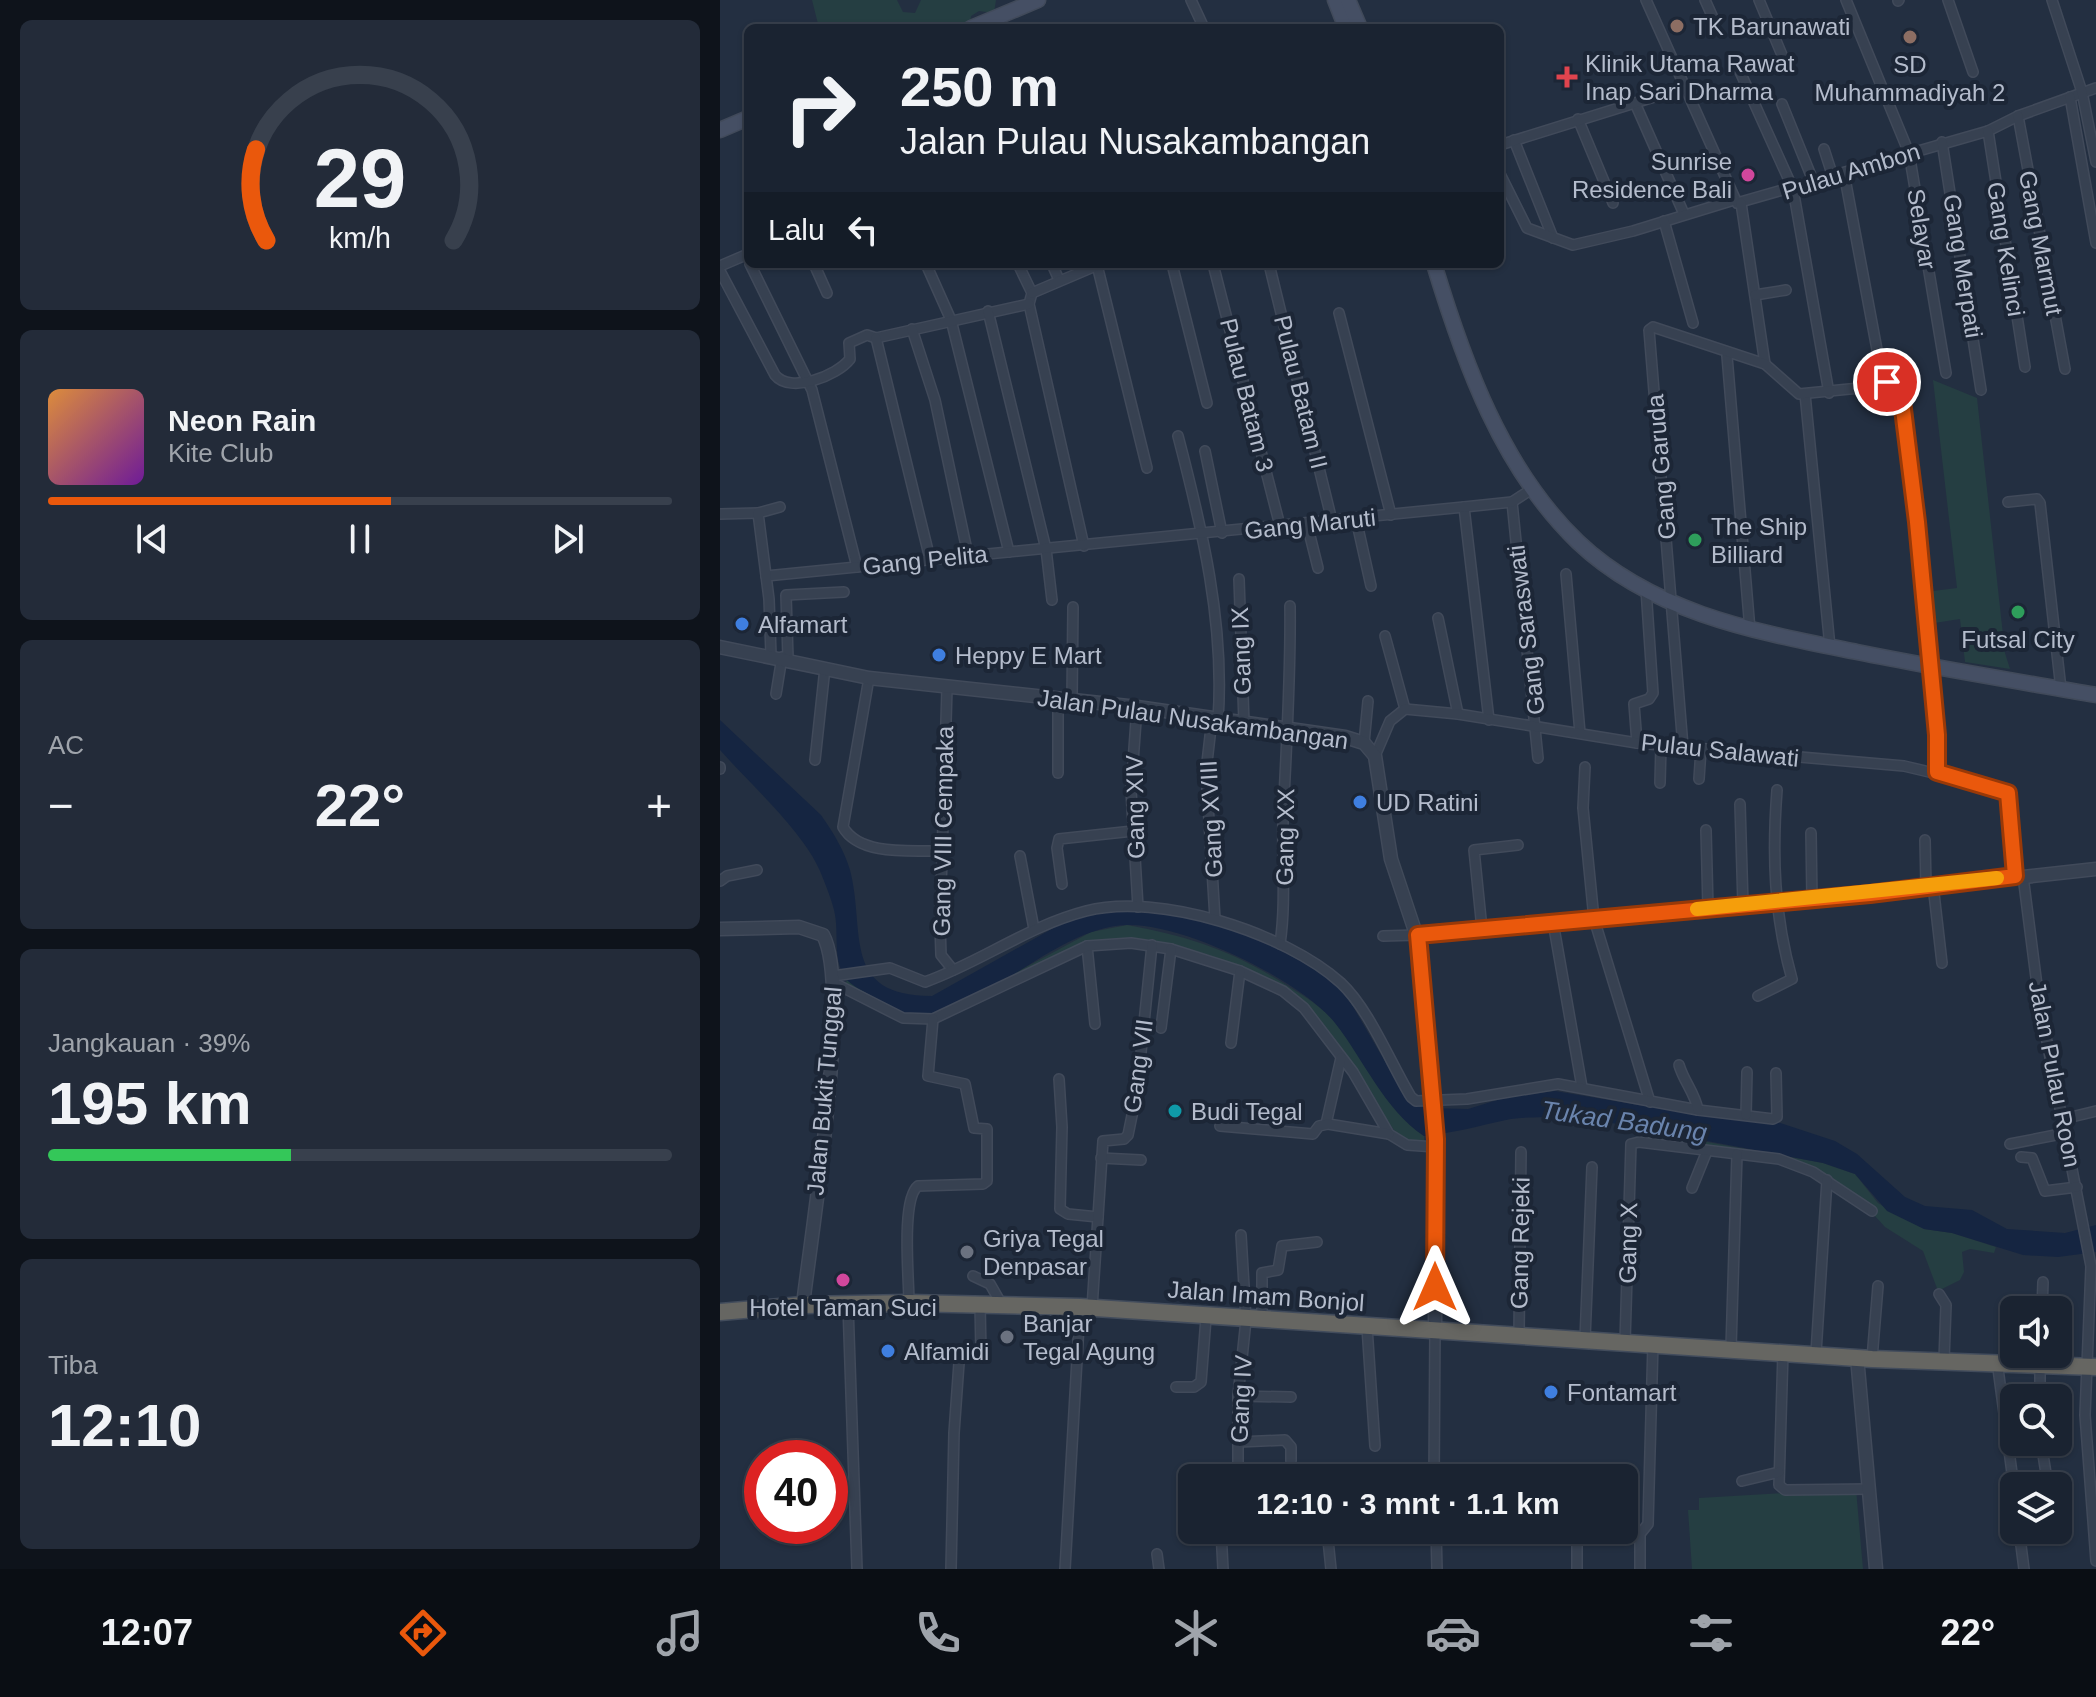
<!DOCTYPE html>
<html lang="id">
<meta charset="utf-8">
<style>
body{margin:0;font-family:Helvetica,sans-serif;background:#232b39;color:#f1f3f6;height:100vh;display:flex;flex-direction:column;font-size:30px;white-space:nowrap}
*{box-sizing:border-box;margin:0}
p{font-size:26px;color:#9fa4ab}
.icon{flex:none;width:44px;height:44px;fill:none;stroke:currentColor;stroke-width:2;stroke-linecap:round;stroke-linejoin:round}
.map{position:relative;flex:1;overflow:hidden}
.sheet{display:flex;flex-direction:column;gap:20px;padding:20px;background:#0e131b;width:720px}
.sheet>*{flex:none}
.top-card{position:absolute;left:24px;top:24px;width:760px;height:244px;border-radius:12px;box-shadow:0 2px 6px #0004,0 0 0 2px #38404d;background:#1a2331;color:#f1f3f6;overflow:hidden}
.buttons{position:absolute;left:1280px;top:1296px;display:grid;gap:16px}
.buttons a{display:grid;place-items:center;width:72px;height:72px;border-radius:12px;background:#1a2331;box-shadow:0 2px 6px #0004,0 0 0 2px #38404d;font-size:40px}
.speed{position:absolute;left:24px;top:1440px;display:flex;gap:16px;font-size:40px;font-weight:700;text-align:center}
.speed>*{display:grid;place-content:center;width:104px;height:104px;border-radius:50%;background:#1a2331;box-shadow:0 2px 6px #0004,0 0 0 2px #38404d;line-height:1}
.speed .limit{border:12px solid #d22;background:#fff;color:#111}
.pin{position:absolute;display:grid;place-items:center;width:68px;height:68px;color:#fff;margin:-34px;border:4px solid #fff;border-radius:50%;box-shadow:0 2px 8px #0007}
.me{position:absolute;width:88px;margin:-44px;rotate:0deg;stroke-linejoin:round;filter:drop-shadow(0 0 6px #0008)}
.turn{display:flex;align-items:center;gap:28px;height:168px;padding:0 24px;font-size:36px}
.turn .icon{width:104px;height:104px;stroke-width:2.5}
.turn b{display:block;font-size:56px;line-height:68px}
.then{display:flex;align-items:center;height:76px;padding:0 24px;background:#0003;gap:16px;font-size:30px}
.big{font-size:60px;font-weight:700;line-height:1.1}
.sheet .widget{flex:1;display:flex;flex-direction:column;justify-content:center;gap:12px;min-width:0;padding:0 28px;border-radius:12px;background:#232b39}
.sheet .dial{align-items:center;gap:0}
.dial svg{height:208px;overflow:visible;fill:none;stroke:#38404d;stroke-width:7;stroke-linecap:round;text-anchor:middle}
.dial text{fill:#f1f3f6;stroke:none}
.song{display:flex;align-items:center;gap:24px}
.cover{width:96px;height:96px;border-radius:12px;background:linear-gradient(135deg,hsl(30 70% 55%),hsl(280 70% 35%))}
.played{height:8px;border-radius:4px;background:linear-gradient(90deg,#ea580c 55%,#38404d 55%)}
.keys{display:flex;justify-content:space-around;direction:ltr}
.heat{display:flex;justify-content:space-between;align-items:center;font-size:44px;direction:ltr}
.charge{height:12px;border-radius:6px;background:linear-gradient(90deg,#34c759 39%,#38404d 0)}
.trip{position:absolute;left:458px;top:1464px;width:460px;height:80px;border-radius:12px;background:#1a2331;box-shadow:0 2px 6px #0004,0 0 0 2px #38404d;font-weight:700;line-height:80px;text-align:center}
.menu{display:flex;height:128px;justify-content:space-around;align-items:center;background:#0a0e14;color:#9fa4ab}
.menu .icon{width:56px;height:56px}
.menu .current{color:#ea580c}
.menu b{font-size:36px;color:#f1f3f6}
main{display:flex;flex:1;min-height:0}
.map>svg:first-child{display:block}
</style>
<main>
<section class="sheet">
<div class="widget dial"><svg viewBox="0 0 100 80">
<path d="M14 69A42 42 0 1 1 86 69"/>
<path d="M14 69A42 42 0 0 1 10 34" stroke="#ea580c"/>
<text x="50" y="56" font-size="32" font-weight="700">29</text>
<text x="50" y="72" font-size="11">km/h</text>
</svg></div>
<div class="widget">
<div class="song"><i class="cover"></i><div><b>Neon Rain</b><p>Kite Club</p></div></div>
<div class="played"></div>
<div class="keys"><svg class="icon" aria-label="previous" viewBox="0 0 24 24"><path d="M18 5L8 12l10 7zM5 5v14"/></svg><svg class="icon" aria-label="pause" viewBox="0 0 24 24"><path d="M8 5v14M16 5v14"/></svg><svg class="icon" aria-label="next" viewBox="0 0 24 24"><path d="M6 5l10 7-10 7zM19 5v14"/></svg></div>
</div>
<div class="widget"><p>AC</p>
<div class="heat"><a>−</a><b class="big">22°</b><a>+</a></div>
</div>
<div class="widget"><p>Jangkauan · 39%</p><b class="big">195 km</b><div class="charge"></div></div>
<div class="widget"><p>Tiba</p><b class="big">12:10</b></div>
</section>
<div class="map">
<svg width="1376" height="1569" viewBox="0 0 1376 1569">
<rect width="100%" height="100%" fill="#232f41"/>
<!-- green -->
<g fill="#253e42">
<polygon points="92,0 177,0 183,12 195,13 201,0 276,0 274,13 259,11 251,16 250,28 99,28"/>
<polygon points="1213,380 1257,398 1285,653 1290,669 1245,662 1240,619 1208,624 1205,592 1237,588"/>
<path d="M407 925C467 936 508 949 560 981 580 994 598 1003 614 1021 644 1058 664 1109 704 1136V1141L693 1143 678 1136C658 1106 637 1077 615 1047 605 1033 595 1016 582 1004 526 956 407 922 338 955 299 974 238 1018 195 1018 170 1017 146 995 124 984L128 980 181 1014 197 1016 232 1007 371 932Z"/>
<polygon points="921,1130 1103,1163 1135,1174 1158,1203 1204,1229 1232,1233 1276,1247 1274,1253 1250,1249 1242,1252 1244,1272 1240,1280 1218,1291 1203,1251 1165,1227 1134,1193 1102,1172 1075,1162 919,1138"/>
<polygon points="1136,1489 1143,1569 972,1569 968,1510 979,1510 979,1498"/>
</g>
<!-- water -->
<path fill="#152541" d="M0 720 101 815C113 832 124 850 130 870 146 931 120 996 212 996L346 921 388 909 408 908 471 916 529 934 603 973 628 998 685 1096 705 1108 748 1109 787 1097 835 1091 972 1114 1051 1120 1115 1141 1137 1154 1185 1197 1205 1206 1252 1210 1287 1229 1345 1233 1376 1225V1252L1338 1257 1303 1255 1232 1233 1204 1229 1167 1211 1135 1174 1103 1163 844 1114C825 1119 805 1116 786 1120 759 1126 733 1133 704 1136 664 1109 644 1060 615 1023 581 980 461 922 406 925 334 928 263 1014 197 1016 180 1017 166 1005 153 997 145 992 134 987 128 981 111 962 120 933 114 910 111 898 105 883 100 871 83 831 30 784 0 750Z"/>
<g fill="none" stroke-linecap="round" stroke-linejoin="round">
<!-- minor casing -->
<g stroke="#414a5a" stroke-width="12">
<g id="minor">
<polyline points="471,0 484,28"/>
<polyline points="926,0 1017,203 1268,131 1298,116 1376,88"/>
<polyline points="985,0 994,20"/>
<polyline points="1039,0 1062,55"/>
<polyline points="1126,0 1189,153 1226,373"/>
<polyline points="1228,0 1253,72"/>
<polyline points="1332,0 1362,92 1376,162"/>
<polyline points="1178,1 1179,0"/>
<polyline points="1017,65 1073,189 1109,393"/>
<polyline points="1350,97 1376,243"/>
<polyline points="915,103 964,214"/>
<polyline points="1062,104 1094,183"/>
<polyline points="1298,116 1345,369"/>
<polyline points="858,119 893,203"/>
<polyline points="1268,131 1305,367"/>
<polyline points="794,140 833,238"/>
<polyline points="1222,142 1261,390"/>
<polyline points="780,145 966,87"/>
<polyline points="1104,149 1113,177"/>
<polyline points="1124,173 1161,371 1167,382 1181,393 1197,522 1217,735 1217,772"/>
<polyline points="780,174 807,228 853,245 913,231 1014,200"/>
<polyline points="1021,203 1045,364"/>
<polyline points="944,221 973,323"/>
<polyline points="30,264 92,390 137,567"/>
<polyline points="94,264 107,293"/>
<polyline points="206,264 231,320 289,552"/>
<polyline points="298,264 312,293 309,304 364,546"/>
<polyline points="332,264 339,280"/>
<polyline points="452,264 487,403"/>
<polyline points="493,264 560,526"/>
<polyline points="549,264 612,521"/>
<polyline points="377,265 427,468"/>
<polyline points="0,266 28,254"/>
<path d="M0 271 55 375C70 394 117 376 130 359L129 343 147 335 156 338 309 304"/>
<polyline points="312,293 380,264"/>
<polyline points="1035,295 1066,290"/>
<polyline points="268,311 326,549 332,600"/>
<polyline points="619,313 671,515"/>
<polyline points="192,329 215,400 248,555"/>
<polyline points="156,338 210,559"/>
<polyline points="1007,356 1030,630"/>
<polyline points="1085,394 1110,647"/>
<path d="M458 436C482 528 505 624 498 720"/>
<polyline points="485,451 502,533"/>
<polyline points="792,502 818,758"/>
<polyline points="1288,502 1317,499 1320,503 1341,689"/>
<polyline points="744,507 769,720"/>
<polyline points="0,514 38,513"/>
<polyline points="636,519 651,586"/>
<polyline points="587,524 598,568"/>
<polyline points="846,574 860,733"/>
<polyline points="46,576 744,507 792,502 812,489"/>
<polyline points="519,579 524,723"/>
<polyline points="718,618 738,714"/>
<polyline points="665,636 685,709"/>
<polyline points="51,655 49,599 38,513 60,507"/>
<polyline points="68,658 66,595 124,592"/>
<path d="M149 678 123 827C140 857 194 850 223 851"/>
<polyline points="227,688 220,924 221,955 233,970"/>
<polyline points="56,694 62,657"/>
<polyline points="338,698 338,773"/>
<polyline points="352,699 353,607"/>
<polyline points="417,707 411,790 418,907"/>
<polyline points="492,719 486,771 495,919"/>
<polyline points="644,743 648,701"/>
<polyline points="917,743 914,704 929,699 933,693 926,589"/>
<polyline points="963,747 929,330 933,327 1045,364 1079,394 1170,385"/>
<polyline points="655,756 670,721 685,709 738,714 917,743 1184,766 1285,790 1295,876"/>
<polyline points="95,760 105,668"/>
<polyline points="865,767 863,808 874,919 930,1102"/>
<polyline points="0,769 0,767"/>
<polyline points="979,779 981,749"/>
<polyline points="940,783 941,745"/>
<polyline points="1020,804 1023,905"/>
<polyline points="986,830 988,908"/>
<polyline points="1091,833 1092,899"/>
<polyline points="1205,840 1206,886"/>
<polyline points="300,856 314,929"/>
<polyline points="1303,876 1319,1001 1371,1266 1365,1415 1376,1561"/>
<polyline points="0,881 7,876 37,870"/>
<polyline points="342,884 337,848 339,839 413,831"/>
<polyline points="1213,885 1222,963"/>
<polyline points="833,922 862,1087"/>
<polyline points="762,929 754,850 798,845"/>
<polyline points="663,936 698,935"/>
<path d="M560 944C566 903 562 863 563 821 566 749 571 678 570 606"/>
<polyline points="367,946 375,1024"/>
<path d="M113 976 170 968 205 982C261 962 308 926 366 911 439 892 566 933 621 983 649 1009 671 1064 691 1097L696 1101 747 1099 838 1084 978 1110 1053 1119 1057 1117 1056 1073"/>
<polyline points="114,983 183,1018 213,1019 367,946 411,943 451,949 520,971 563,991 584,1008 633,1072 669,1134 687,1145 716,1147"/>
<path d="M1038 996 1072 979C1054 915 1052 856 1057 790"/>
<polyline points="441,1028 451,949"/>
<polyline points="511,1043 520,971"/>
<path d="M959 1065C964 1082 975 1093 978 1110"/>
<polyline points="339,1079 342,1127 340,1209 348,1214 378,1217"/>
<polyline points="1026,1115 1027,1072"/>
<polyline points="1343,1119 1376,1111"/>
<polyline points="606,1124 621,1058"/>
<polyline points="500,1126 593,1134 599,1126 608,1124 669,1134"/>
<polyline points="1290,1144 1346,1133"/>
<polyline points="1301,1157 1312,1158 1325,1191 1357,1187"/>
<polyline points="381,1158 421,1160"/>
<polyline points="972,1188 987,1151"/>
<polyline points="253,1276 270,1284 282,1305"/>
<polyline points="1219,1294 1226,1305 1224,1360"/>
<path d="M189 1303C189 1279 181 1199 198 1186L263 1184 267 1181V1129L254 1128 245 1084 208 1076 213 1019"/>
<polyline points="128,1305 137,1569"/>
<polyline points="372,1308 383,1141 404,1139 408,1135 417,1091 432,945"/>
<polyline points="1322,1310 1323,1282"/>
<polyline points="542,1320 542,1273 558,1270 562,1246 597,1242"/>
<polyline points="647,1327 655,1446"/>
<polyline points="799,1334 801,1152"/>
<polyline points="865,1339 872,1167"/>
<polyline points="905,1342 911,1144 919,1142 1059,1159 1093,1172 1152,1211"/>
<polyline points="1011,1348 1017,1154"/>
<polyline points="1063,1352 1059,1485 1065,1490 1149,1489"/>
<polyline points="1096,1353 1107,1180"/>
<polyline points="1320,1354 1320,1398"/>
<polyline points="1152,1359 1158,1286"/>
<polyline points="1277,1361 1294,1488"/>
<polyline points="456,1387 474,1387 481,1382 486,1318"/>
<polyline points="518,1396 571,1397"/>
<polyline points="519,1442 565,1440 571,1447 571,1461"/>
<polyline points="1321,1442 1328,1486"/>
<polyline points="518,1478 518,1396 526,1320 521,1235"/>
<polyline points="714,1478 715,1328"/>
<polyline points="1022,1481 1059,1472"/>
<polyline points="501,1530 503,1569"/>
<polyline points="607,1530 611,1569"/>
<polyline points="716,1530 717,1569"/>
<polyline points="1299,1530 1304,1569"/>
<polyline points="437,1554 439,1569"/>
<polyline points="231,1569 234,1433 239,1363 242,1354 261,1353 260,1304"/>
<polyline points="345,1569 360,1307"/>
<polyline points="857,1569 857,1545"/>
<polyline points="920,1569 920,1534 928,1524 933,1343"/>
</g>
</g>
<!-- tertiary casing -->
<g stroke="#414a5a" stroke-width="15">
<g id="tertiary">
<polyline points="0,647 149,678 417,707 625,737 644,743 655,756 671,859 700,946 716,1139 715,1328"/>
<path d="M0 929 79 927 103 935C132 988 91 1234 83 1305"/>
<polyline points="698,935 1150,894 1376,869"/>
<polyline points="1137,1357 1156,1569"/>
</g>
</g>
<!-- secondary casing -->
<g stroke="#414a5a" stroke-width="17">
<g id="secondary">
<polyline points="615,0 626,28"/>
<polyline points="628,0 640,28"/>
<polyline points="251,28 318,0"/>
<polyline points="0,130 28,118"/>
<path d="M714 264C744 363 782 469 858 542 934 614 1038 632 1137 652 1216 668 1296 681 1376 695"/>
</g>
</g>
<!-- trunk casing -->
<g stroke="#424c5c" stroke-width="19">
<polyline id="trunk" points="0,1312 83,1305 189,1303 360,1307 1152,1359 1376,1367"/>
</g>
<!-- minor -->
<use href="#minor" stroke="#374151" stroke-width="9"/>
<!-- tertiary -->
<use href="#tertiary" stroke="#374151" stroke-width="12"/>
<!-- secondary -->
<use href="#secondary" stroke="#454f64" stroke-width="14"/>
<!-- trunk -->
<use href="#trunk" stroke="#666662" stroke-width="16"/>
</g>
<g fill="none" stroke-linecap="round" stroke-linejoin="round">
<!-- route casing -->
<g stroke="#983908" stroke-width="20">
<polyline id="route" points="715,1287 716,1139 698,935 1150,894 1295,876 1288,793 1217,772 1217,735 1197,522 1181,393 1167,382"/>
</g>
<!-- route -->
<use href="#route" stroke="#ea580c" stroke-width="14"/>
<!-- slow -->
<polyline stroke="#f59e0b" stroke-width="14" points="977,909 1277,878"/>
</g>
<!-- markers -->
<g fill="#8d6e63" stroke="#1c2636" stroke-width="3">
<circle cx="957" cy="26" r="8"/>
<circle cx="1190" cy="37" r="8"/>
</g>
<path fill="#e0444e" stroke="#1c2636" stroke-width="3" d="M843 65h8v8h8v8h-8v8h-8v-8h-8v-8h8z"/>
<g fill="#d1479c" stroke="#1c2636" stroke-width="3">
<circle cx="1028" cy="175" r="8"/>
<circle cx="123" cy="1280" r="8"/>
</g>
<g fill="#2e9e5b" stroke="#1c2636" stroke-width="3">
<circle cx="975" cy="540" r="8"/>
<circle cx="1298" cy="612" r="8"/>
</g>
<g fill="#3f7fe0" stroke="#1c2636" stroke-width="3">
<circle cx="22" cy="624" r="8"/>
<circle cx="219" cy="655" r="8"/>
<circle cx="640" cy="802" r="8"/>
<circle cx="168" cy="1351" r="8"/>
<circle cx="831" cy="1392" r="8"/>
</g>
<circle fill="#0f9aa8" stroke="#1c2636" stroke-width="3" cx="455" cy="1111" r="8"/>
<g fill="#6b7280" stroke="#1c2636" stroke-width="3">
<circle cx="247" cy="1252" r="8"/>
<circle cx="287" cy="1337" r="8"/>
</g>
<g text-anchor="middle" dominant-baseline="central" stroke-width="8" stroke-linejoin="round" paint-order="stroke">
<!-- poi labels -->
<g font-size="24" fill="#b4bccc" stroke="#1c2636" text-anchor="start">
<text x="973" y="26">TK Barunawati</text>
<text x="865" y="63">Klinik Utama Rawat<tspan x="865" dy="28">Inap Sari Dharma</tspan></text>
<text x="1190" y="64" text-anchor="middle">SD<tspan x="1190" dy="28">Muhammadiyah 2</tspan></text>
<text x="1012" y="161" text-anchor="end">Sunrise<tspan x="1012" dy="28">Residence Bali</tspan></text>
<text x="991" y="526">The Ship<tspan x="991" dy="28">Billiard</tspan></text>
<text x="38" y="624">Alfamart</text>
<text x="1298" y="639" text-anchor="middle">Futsal City</text>
<text x="235" y="655">Heppy E Mart</text>
<text x="656" y="802">UD Ratini</text>
<text x="471" y="1111">Budi Tegal</text>
<text x="263" y="1238">Griya Tegal<tspan x="263" dy="28">Denpasar</tspan></text>
<text x="123" y="1307" text-anchor="middle">Hotel Taman Suci</text>
<text x="303" y="1323">Banjar<tspan x="303" dy="28">Tegal Agung</tspan></text>
<text x="184" y="1351">Alfamidi</text>
<text x="847" y="1392">Fontamart</text>
</g>
<!-- street labels -->
<g font-size="24" fill="#b4bccc" stroke="#1c2636">
<text transform="translate(1131 171) rotate(-17)">Pulau Ambon</text>
<text transform="translate(1202 229) rotate(81)">Selayar</text>
<text transform="translate(1321 243) rotate(79)">Gang Marmut</text>
<text transform="translate(1286 249) rotate(81)">Gang Kelinci</text>
<text transform="translate(1243 266) rotate(81)">Gang Merpati</text>
<text transform="translate(581 392) rotate(76)">Pulau Batam II</text>
<text transform="translate(527 395) rotate(76)">Pulau Batam 3</text>
<text transform="translate(941 467) rotate(-95)">Gang Garuda</text>
<text transform="translate(590 524) rotate(-6)">Gang Maruti</text>
<text transform="translate(205 560) rotate(-6)">Gang Pelita</text>
<text transform="translate(806 630) rotate(-97)">Gang Saraswati</text>
<text transform="translate(521 651) rotate(-92)">Gang IX</text>
<text transform="translate(473 719) rotate(8)">Jalan Pulau Nusakambangan</text>
<text transform="translate(1000 750) rotate(6)">Pulau Salawati</text>
<text transform="translate(415 807) rotate(-91)">Gang XIV</text>
<text transform="translate(491 819) rotate(-93)">Gang XVIII</text>
<text transform="translate(223 831) rotate(-89)">Gang VIII Cempaka</text>
<text transform="translate(565 837) rotate(-89)">Gang XX</text>
<text transform="translate(418 1066) rotate(-82)">Gang VII</text>
<text transform="translate(1335 1074) rotate(79)">Jalan Pulau Roon</text>
<text transform="translate(104 1091) rotate(-85)">Jalan Bukit Tunggal</text>
<text transform="translate(800 1243) rotate(-89)">Gang Rejeki</text>
<text transform="translate(908 1243) rotate(-89)">Gang X</text>
<text transform="translate(546 1296) rotate(4)">Jalan Imam Bonjol</text>
<text transform="translate(521 1399) rotate(-87)">Gang IV</text>
</g>
<!-- water labels -->
<g font-size="26" font-style="italic" fill="#6a84ad" stroke="#1c2636">
<text transform="translate(904 1121) rotate(8)">Tukad Badung</text>
</g>
</g>
</svg>
<div class="buttons">
<a><svg class="icon" aria-label="sound" viewBox="0 0 24 24"><path d="M4 9h4l5-4v14l-5-4H4zM17 9q2 3 0 6"/></svg></a>
<a><svg class="icon" aria-label="search" viewBox="0 0 24 24"><circle cx="10" cy="10" r="6"/><path d="M15 15l6 6"/></svg></a>
<a><svg class="icon" aria-label="layers" viewBox="0 0 24 24"><path d="M12 4l9 5-9 5-9-5zM3 14l9 5 9-5"/></svg></a>
</div>
<div class="speed"><div class="limit">40</div></div>
<div class="pin" style="left:1167px;top:382px;background:#d93025"><svg class="icon" aria-label="arrive" viewBox="0 0 24 24"><path d="M6 21V4h12l-3 4 3 4H6"/></svg></div>
<svg class="me" style="left:715px;top:1287px" viewBox="-20 -20 40 40"><path d="M0-17L14 15 0 8-14 15z" fill="#ea580c" stroke="#fff" stroke-width="4"/></svg>
<div class="trip">12:10 · 3 mnt · 1.1 km</div>
<div class="top-card">
<div class="turn"><svg class="icon" aria-label="right" viewBox="0 0 24 24"><path d="M7 20v-9h11M14 6l5 5-5 5"/></svg><div><b>250 m</b>Jalan Pulau Nusakambangan</div></div>
<div class="then">Lalu<svg class="icon" aria-label="left" viewBox="0 0 24 24"><path d="M17 20v-9H6M10 6l-5 5 5 5"/></svg></div>
</div>
</div>
</main>
<nav class="menu">
<b>12:07</b>
<svg class="icon current" aria-label="directions" viewBox="0 0 24 24"><path d="M12 3l9 9-9 9-9-9zM9 14v-3h6M13 9l2 2-2 2"/></svg>
<svg class="icon" aria-label="music" viewBox="0 0 24 24"><path d="M9 18V5l10-2v13"/><circle cx="6" cy="18" r="3"/><circle cx="16" cy="16" r="3"/></svg>
<svg class="icon" aria-label="phone" viewBox="0 0 24 24"><path d="M5 4h4l2 5-3 2q2 4 5 5l2-3 5 2v4C11 20 4 13 5 4z"/></svg>
<svg class="icon" aria-label="climate" viewBox="0 0 24 24"><path d="M12 3v18M4 7l16 10M4 17L20 7"/></svg>
<svg class="icon" aria-label="car" viewBox="0 0 24 24"><path d="M5 17H2v-5l4-1 3-4h7l3 4 3 1v5h-3M9 17h6M6 11h13"/><circle cx="7" cy="17" r="2"/><circle cx="17" cy="17" r="2"/></svg>
<svg class="icon" aria-label="filters" viewBox="0 0 24 24"><path d="M4 7h16M4 17h16"/><circle cx="9" cy="7" r="2"/><circle cx="15" cy="17" r="2"/></svg>
<b>22°</b>
</nav>
